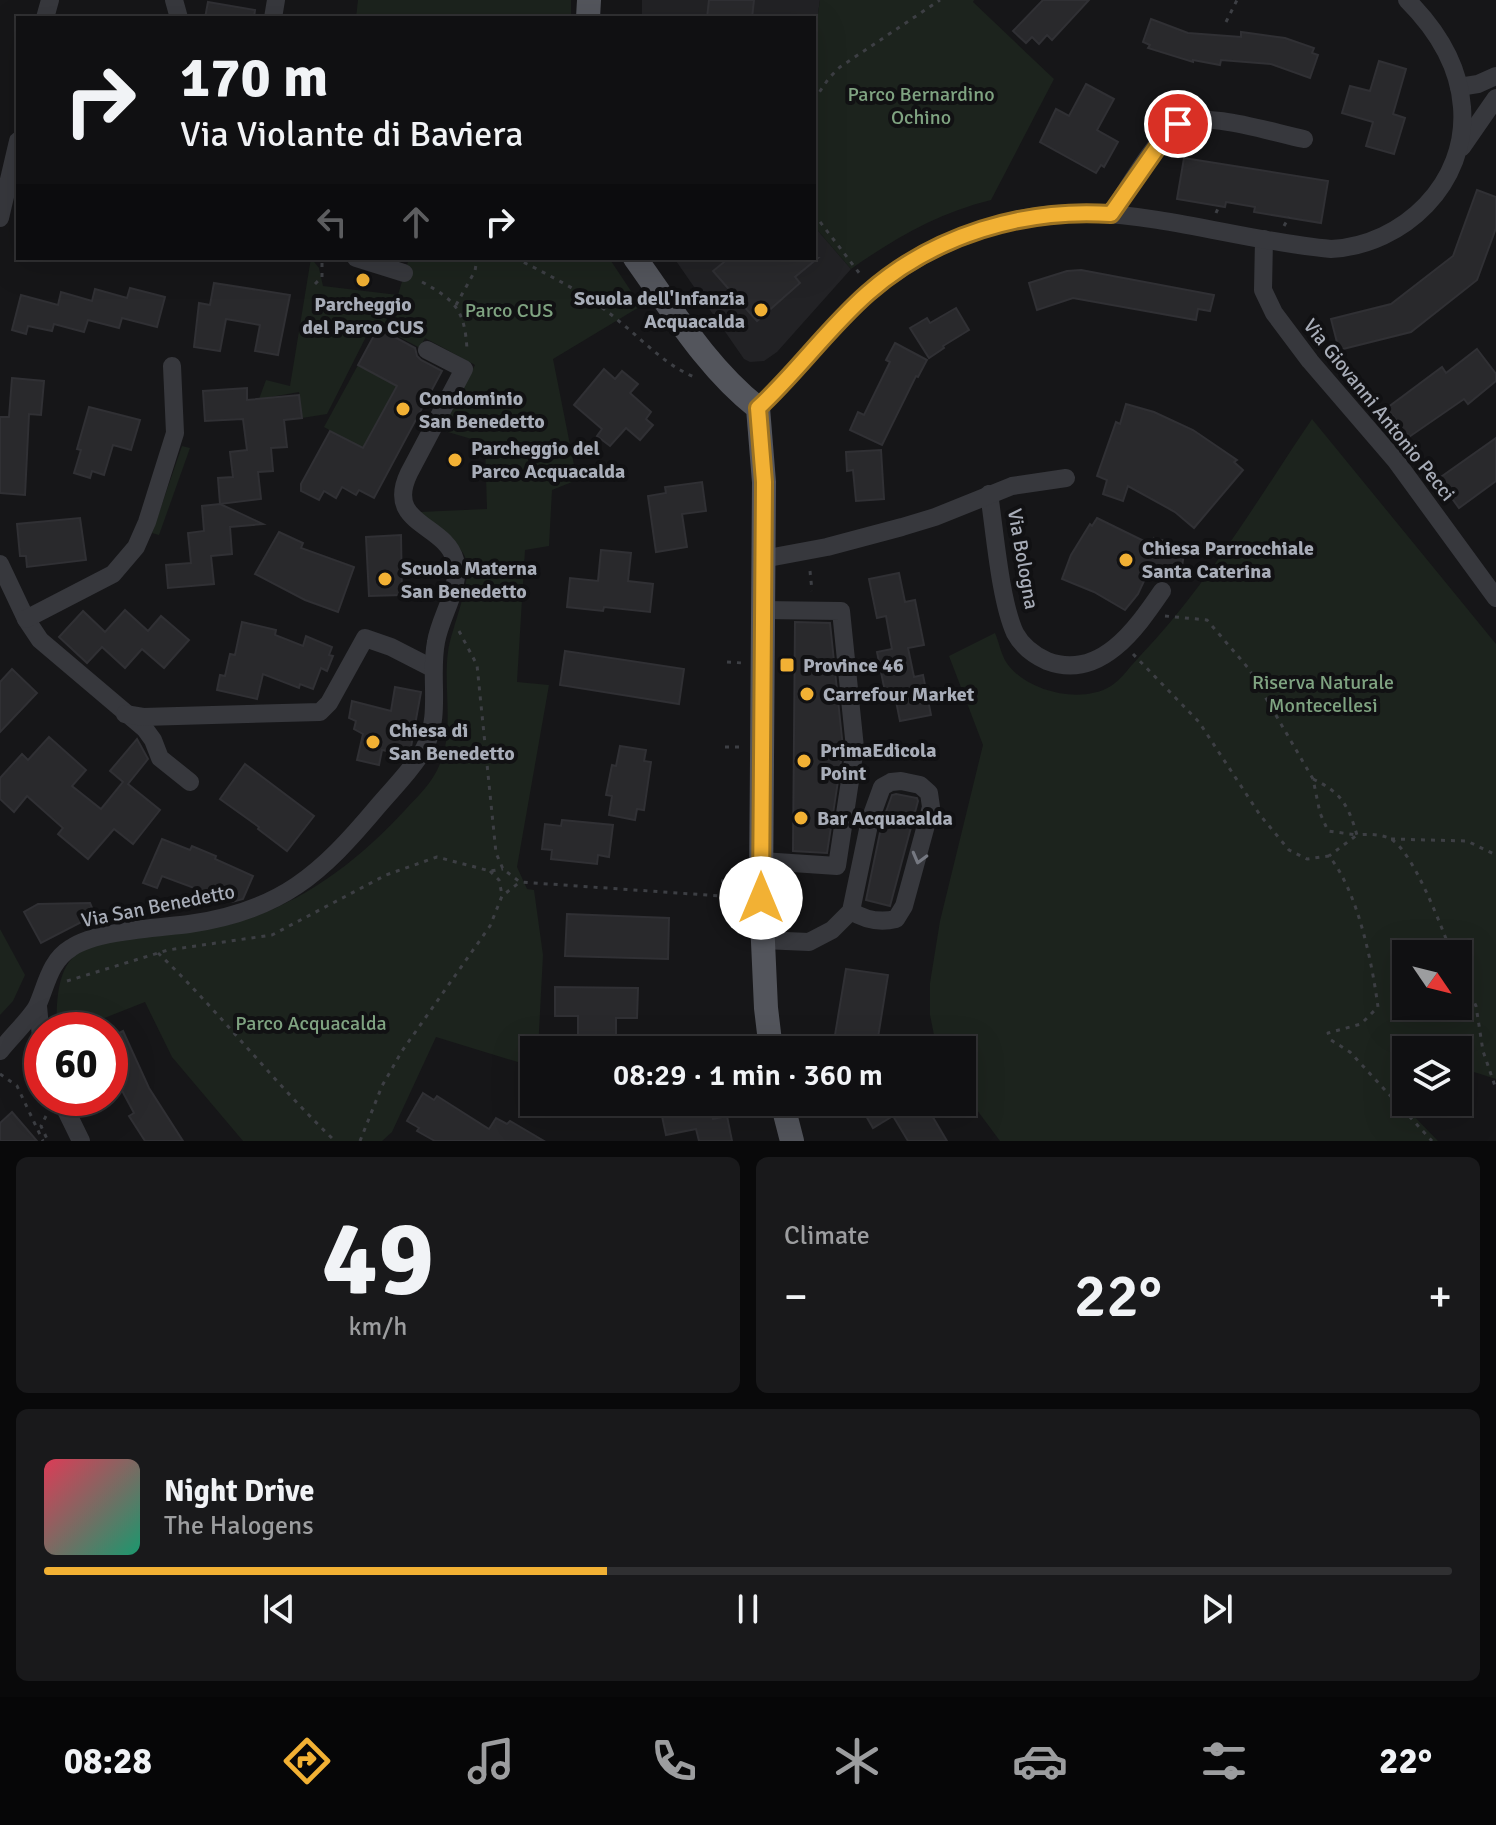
<!DOCTYPE html>
<meta charset="utf-8">
<style>
body{margin:0;font-family:Signika,sans-serif;background:#19191b;color:#f1f3f6;height:100vh;display:flex;flex-direction:column;font-size:30px;white-space:nowrap}
*{box-sizing:border-box;margin:0}
p{font-size:26px;color:#9c9d9f}
.icon{flex:none;width:44px;height:44px;fill:none;stroke:currentColor;stroke-width:2;stroke-linecap:round;stroke-linejoin:round}
.map{position:relative;height:1141px;overflow:hidden}
.side{display:flex;flex-direction:column;gap:16px;padding:16px;background:#09090a;flex:1}
.side>*{flex:none}
.guide{position:absolute;left:16px;top:16px;width:800px;height:244px;border-radius:0px;box-shadow:0 8px 32px #0002,0 0 0 2px #303032;background:#101012;color:#f1f3f6;overflow:hidden}
.needle{width:52px;rotate:125deg}
.controls{position:absolute;left:1392px;top:940px;display:grid;gap:16px}
.controls a{display:grid;place-items:center;width:80px;height:80px;border-radius:0px;background:#101012;box-shadow:0 8px 32px #0002,0 0 0 2px #303032;font-size:40px}
.speed{position:absolute;left:24px;top:1012px;display:flex;gap:16px;font-size:40px;font-weight:700;text-align:center}
.speed>*{display:grid;place-content:center;width:104px;height:104px;border-radius:50%;background:#101012;box-shadow:0 8px 32px #0002,0 0 0 2px #303032;line-height:1}
.speed .limit{border:12px solid #d22;background:#fff;color:#111}
.pin{position:absolute;display:grid;place-items:center;width:68px;height:68px;color:#fff;margin:-34px;border:4px solid #fff;border-radius:50%;box-shadow:0 2px 8px #0007}
.me{position:absolute;width:88px;margin:-44px;rotate:0deg;stroke-linejoin:round;filter:drop-shadow(0 0 6px #0008)}
.turn{display:flex;align-items:center;gap:28px;height:168px;padding:0 32px;font-size:36px}
.turn .icon{width:104px;height:104px;stroke-width:2.5}
.turn b{display:block;font-size:56px;line-height:68px}
.lanes{display:flex;align-items:center;height:76px;padding:0 32px;background:#0003;justify-content:center;gap:40px;direction:ltr}
.lanes .off{opacity:.35}
.big{font-size:60px;font-weight:600;line-height:1.1}
.side .card{flex:1;display:flex;flex-direction:column;justify-content:center;gap:12px;min-width:0;padding:0 28px;border-radius:12px;background:#19191b}
.side .dial{align-items:center;gap:0}
.dial b{font-size:104px;line-height:1}
.song{display:flex;align-items:center;gap:24px}
.cover{width:96px;height:96px;border-radius:12px;background:linear-gradient(135deg,hsl(350 70% 55%),hsl(160 70% 35%))}
.played{height:8px;border-radius:4px;background:linear-gradient(90deg,#f2b134 40%,#303032 40%)}
.keys{display:flex;justify-content:space-around;direction:ltr}
.heat{display:flex;justify-content:space-between;align-items:center;font-size:44px;direction:ltr}
.side .tiles{flex:1;display:grid;gap:16px;grid-template-columns:1fr 1fr}
.card:last-child{grid-column:span 2}
.trip{position:absolute;left:520px;top:1036px;width:456px;height:80px;border-radius:0px;background:#101012;box-shadow:0 8px 32px #0002,0 0 0 2px #303032;font-weight:600;line-height:80px;text-align:center}
.menu{display:flex;height:128px;justify-content:space-around;align-items:center;background:#060607;color:#9c9d9f}
.menu .icon{width:56px;height:56px}
.menu .current{color:#f2b134}
.menu b{font-size:36px;color:#f1f3f6}
.map>svg:first-child{display:block}
</style>
<div class="map">
<svg width="1496" height="1141" viewBox="0 0 1496 1141">
<rect width="100%" height="100%" fill="#161618"/>
<!-- built -->
<g fill="#222225">
<polygon points="642,0 820,0 814,41 814,18 642,18"/>
<polygon points="814,226 851,269 777,352 764,361 750,362 744,359 674,258 814,258"/>
</g>
<!-- green -->
<g fill="#1c231d" fill-rule="evenodd">
<polygon points="358,0 571,0 571,18 356,18"/>
<path d="M820 0H974L973 2 1054 79 991 200C938 213 895 238 851 269L814 226V41Z"/>
<path d="M311 258 319 268 323 286 398 295 409 258H609L641 306 553 359 577 480 552 490 549 546 525 550 517 682 549 685 517 867 527 889 534 890 543 955 538 1050H534V1067L436 1037 392 1132 382 1141H243L172 1057 145 1002 74 1030H58L57 1027C56 1005 57 968 77 954 106 936 172 935 207 929 286 916 353 867 406 809 418 796 432 783 439 766 455 731 443 689 448 652 451 627 477 574 463 553 453 537 433 524 419 512L487 509 485 443 441 430 475 365 425 338 420 348 373 323 327 414 302 418 299 392 259 399 266 380 290 386Z"/>
<polygon points="358,365 385,380 407,374 395,389 352,470 347,440 324,427"/>
<path d="M1312 419 1496 644V1079L1458 1067V1050H1406V1102H1411L1406 1108 1438 1141H1000L962 1090V1050H937L930 1015V983L940 921 983 745 949 656 995 633C999 642 1001 654 1006 662 1025 691 1080 705 1111 686 1121 680 1131 665 1140 656 1207 586 1258 499 1312 419ZM1406 954H1458V1006H1406Z"/>
<polygon points="182,446 190,448 159,535 152,533"/>
<polygon points="0,929 25,975 13,1001 0,1015"/>
</g>
<!-- building -->
<g fill="#29292c" stroke="#303034" stroke-width="2">
<polygon points="709,0 754,0 752,18 707,18"/>
<polygon points="1043,0 1089,0 1052,40 1047,35 1039,44 1032,37 1026,43 1013,31"/>
<polygon points="208,2 255,10 254,18 205,18"/>
<polygon points="1151,19 1188,33 1241,37 1241,32 1285,38 1314,48 1312,53 1318,55 1310,78 1271,64 1221,60 1220,65 1193,60 1193,62 1148,48 1150,45 1143,42"/>
<polygon points="1379,61 1406,69 1393,114 1405,118 1394,154 1366,146 1373,122 1342,113 1350,86 1370,91"/>
<polygon points="1086,84 1114,99 1097,130 1118,142 1104,167 1101,165 1096,173 1040,142 1056,109 1069,116"/>
<polygon points="1184,158 1328,181 1321,223 1254,212 1255,207 1226,202 1225,207 1177,199"/>
<polygon points="1477,190 1496,197 1496,228 1477,280 1411,332 1339,350 1331,319 1391,304 1453,256"/>
<polygon points="729,258 818,258 795,277 800,283 757,321 713,271"/>
<polygon points="1081,270 1214,295 1210,311 1198,309 1196,320 1073,298 1037,310 1029,283 1067,271"/>
<polygon points="214,283 290,295 278,355 255,351 260,325 226,319 220,351 194,347 199,303 210,305"/>
<polygon points="130,288 165,297 157,327 122,318 119,328 88,320 84,332 54,324 52,331 28,326 26,334 12,330 21,295 58,305 61,292 92,301 95,289 127,298"/>
<polygon points="956,308 969,330 943,346 944,348 929,358 910,328 927,318 930,323"/>
<polygon points="378,328 415,348 417,356 421,360 442,371 374,498 359,490 356,495 342,487 336,498 324,491 319,500 301,491 301,484 330,431 363,448 397,386 358,365"/>
<polygon points="895,343 927,360 918,377 916,376 882,445 850,430 858,412 864,415 890,362 886,360"/>
<polygon points="1477,349 1496,374 1496,381 1468,404 1464,399 1409,437 1387,408 1442,367 1446,373"/>
<polygon points="604,369 615,379 622,371 638,384 630,393 651,412 646,419 653,425 640,440 626,428 610,446 597,436 602,429 574,405"/>
<polygon points="12,378 44,381 41,415 29,414 25,495 0,493 0,417 9,417"/>
<polygon points="247,388 247,400 299,395 302,418 284,420 287,447 271,448 273,471 258,472 261,499 220,504 218,478 233,477 230,452 247,450 243,419 205,421 203,391"/>
<polygon points="1126,404 1154,412 1193,430 1237,460 1234,462 1243,470 1194,528 1175,512 1128,486 1123,501 1103,494 1107,480 1097,476 1116,422 1120,424"/>
<polygon points="89,407 140,420 131,450 113,445 104,475 92,471 90,478 74,473 81,450 77,449"/>
<polygon points="1496,438 1496,481 1459,508 1438,479"/>
<polygon points="881,450 884,499 856,501 853,470 847,471 846,452"/>
<polygon points="702,482 706,511 682,514 687,547 656,552 648,496 666,493 665,487"/>
<polygon points="220,504 263,524 230,527 232,554 211,556 214,584 168,588 166,565 191,563 188,533 204,531 202,506"/>
<polygon points="80,518 86,560 27,567 26,556 20,556 17,524"/>
<polygon points="1097,518 1152,545 1154,538 1185,546 1181,574 1150,568 1138,594 1125,610 1094,592 1062,579 1071,555 1090,524 1092,526"/>
<polygon points="279,532 303,543 301,548 354,567 338,612 305,600 255,574"/>
<polygon points="401,535 402,595 369,596 366,537"/>
<polygon points="601,550 631,553 628,581 653,584 650,612 604,607 603,611 567,607 570,578 598,581"/>
<polygon points="899,573 905,602 915,600 924,645 908,648 914,677 923,675 931,715 900,721 894,691 885,692 877,652 892,649 886,616 877,618 869,579"/>
<polygon points="125,610 148,631 161,616 189,640 164,668 142,649 125,668 102,647 87,663 59,637 83,611 105,632"/>
<polygon points="242,622 276,630 275,635 303,646 306,636 332,647 329,655 333,656 327,671 321,668 313,689 300,684 299,688 263,674 257,699 217,690 220,675 225,676 230,654 235,655"/>
<polygon points="795,622 830,623 843,748 827,853 793,851"/>
<polygon points="565,651 684,669 679,704 560,685"/>
<polygon points="12,669 37,693 0,732 0,682"/>
<polygon points="395,687 421,692 411,747 406,755 382,750 379,765 357,760 363,734 354,729 356,721 349,718 352,701 391,711"/>
<polygon points="49,737 86,770 72,786 101,809 123,782 110,771 137,739 148,759 128,784 160,810 133,844 114,829 88,859 58,834 63,828 27,796 14,812 0,799 0,778 22,754 28,760"/>
<polygon points="620,746 646,750 644,761 651,762 644,810 637,809 635,820 609,815 612,796 606,795 612,765 616,766"/>
<polygon points="245,764 314,816 287,851 258,829 259,827 220,799"/>
<polygon points="896,794 917,798 918,801 890,906 866,900 882,823 892,795"/>
<polygon points="562,820 613,825 609,857 598,855 597,864 551,859 552,850 542,849 545,824 561,826"/>
<polygon points="162,839 190,850 192,846 216,856 215,859 253,876 243,899 232,902 162,876 157,888 143,883"/>
<polygon points="90,903 95,915 41,943 24,912 38,904"/>
<polygon points="567,914 669,918 668,959 565,956"/>
<polygon points="846,969 888,975 876,1050 833,1047"/>
<polygon points="555,987 638,988 637,1018 616,1018 616,1043 578,1043 578,1016 555,1016"/>
<polygon points="123,1031 149,1088 183,1141 145,1141 129,1116 134,1113 119,1085 114,1087 110,1080 110,1038"/>
<polygon points="423,1093 434,1100 437,1096 489,1129 496,1118 507,1124 510,1121 544,1141 435,1141 417,1131 419,1128 407,1121"/>
<polygon points="659,1102 709,1102 713,1119 727,1116 732,1141 699,1141 696,1129 666,1135"/>
<polygon points="858,1102 924,1102 947,1141 908,1141 893,1116 873,1128"/>
<polygon points="12,1112 37,1141 0,1141 0,1123"/>
</g>
<g fill="none" stroke-linecap="round" stroke-linejoin="round">
<!-- path -->
<g stroke="#3d3f44" stroke-width="3" stroke-dasharray="4 6" stroke-linecap="butt">
<polyline points="1226,22 1237,0"/>
<polyline points="814,100 829,78 840,67 940,0"/>
<polyline points="1216,213 1219,206"/>
<polyline points="814,214 860,274"/>
<polyline points="1284,226 1289,217"/>
<path d="M515 258C551 276 589 295 620 322 645 342 664 364 694 377"/>
<path d="M422 282C455 300 465 310 467 350"/>
<polyline points="315,284 322,277 322,258"/>
<polyline points="456,305 475,271 477,258"/>
<polyline points="810,571 812,591"/>
<polyline points="1165,616 1207,620 1249,669 1313,779 1320,813 1328,831 1357,835 1329,856"/>
<polyline points="459,631 477,665 496,853 503,869 520,882 721,896"/>
<path d="M1133 654 1199 722 1260 815 1289 850 1307 859 1329 856C1358 892 1372 962 1378 1007L1361 1024 1328 1033 1331 1040 1350 1052 1432 1141"/>
<polyline points="727,662 743,663"/>
<polyline points="725,747 741,747"/>
<path d="M1313 779C1342 793 1348 805 1357 835 1368 834 1379 834 1389 838 1413 849 1442 929 1452 954"/>
<polyline points="1391,839 1467,841 1496,855"/>
<polyline points="490,871 499,880 502,895"/>
<polyline points="721,881 739,881"/>
<path d="M158 953C220 1012 273 1082 335 1141"/>
<polyline points="1458,967 1476,1006 1483,1051 1496,1089"/>
<polyline points="67,981 168,950 272,935 386,875 437,857 490,871 503,869"/>
<polyline points="0,1074 17,1086 43,1141"/>
<polyline points="46,1116 41,1126 48,1141"/>
<polyline points="360,1141 382,1086 402,1051 490,926 502,896 520,882"/>
</g>
<!-- minor -->
<g stroke="#37383d" stroke-width="18">
<polyline points="174,0 179,18"/>
<polyline points="45,18 50,0"/>
<polyline points="273,18 276,0"/>
<polyline points="1459,87 1478,84 1496,76"/>
<polyline points="1462,147 1496,98"/>
<path d="M1111 214C1125 193 1157 137 1177 125 1203 109 1273 133 1304 139"/>
<polyline points="0,218 18,141"/>
<polyline points="1264,239 1263,290 1274,313 1310,361 1396,461 1496,598"/>
<polyline points="356,258 404,273"/>
<path d="M758 408C799 371 830 324 872 290 932 241 1013 210 1091 213 1172 216 1251 242 1331 249 1404 245 1468 183 1462 107 1459 65 1436 29 1407 0"/>
<path d="M989 494C995 532 1000 600 1015 633 1022 646 1034 655 1047 661 1100 681 1136 629 1162 591"/>
<polyline points="763,559 827,547 902,527 935,517 1012,486 1066,478"/>
<polyline points="0,564 26,619 40,640 145,729 153,740 160,758 190,782"/>
<polyline points="26,619 113,574 136,547 147,522 175,433 172,366"/>
<polyline points="125,714 143,717 320,712 329,703 365,638 391,647 432,668"/>
<polyline points="761,861 837,866 855,748 841,611 762,610"/>
<path d="M762 940 809 942 832 930 851 911 870 820 882 787 891 782 901 781 920 785 929 793 931 807 904 906 896 919C879 923 865 920 851 911"/>
<polyline points="38,1006 42,1048"/>
<path d="M0 1051C9 1039 34 1015 38 1004 47 983 50 961 71 948 95 931 158 928 189 924 281 911 321 874 378 806 394 787 412 770 424 749 442 716 429 677 436 642 440 616 462 587 455 560 445 523 384 525 409 473L464 369 427 350"/>
<polyline points="60,1098 81,1141"/>
</g>
<!-- major -->
<g stroke="#53555c" stroke-width="24">
<polyline points="588,18 589,0"/>
<path d="M635 258C673 311 707 368 758 408L764 482 761 898 766 1008 771 1050"/>
<polyline points="782,1102 792,1141"/>
</g>
</g>
<!-- one-way arrows -->
<defs><path id="oneway-chevron" d="M-2-3.5L2.5 0L-2 3.5" fill="none" stroke-width="1.6" stroke-linecap="round" stroke-linejoin="round" transform="scale(2)"/></defs>
<use stroke="#757881" href="#oneway-chevron" transform="translate(919 858) rotate(105)"/>
<g fill="none" stroke-linecap="round" stroke-linejoin="round">
<!-- route casing -->
<g stroke="#9d7322" stroke-width="20">
<path id="route" d="M761 898 764 482 758 408C797 372 828 328 868 293 934 235 1024 208 1111 214L1164 138 1178 124"/>
</g>
<!-- route -->
<use href="#route" stroke="#f2b134" stroke-width="14"/>
</g>
<!-- markers -->
<g fill="#f2b134" stroke="#111113" stroke-width="3">
<circle cx="363" cy="280" r="8"/>
<circle cx="761" cy="310" r="8"/>
<circle cx="403" cy="409" r="8"/>
<circle cx="455" cy="460" r="8"/>
<circle cx="1126" cy="560" r="8"/>
<circle cx="385" cy="579" r="8"/>
<rect x="779" y="657" width="16" height="16" rx="4"/>
<circle cx="807" cy="694" r="8"/>
<circle cx="373" cy="742" r="8"/>
<circle cx="804" cy="761" r="8"/>
<circle cx="801" cy="818" r="8"/>
</g>
<g text-anchor="middle" dominant-baseline="central" stroke-width="8" stroke-linejoin="round" paint-order="stroke">
<!-- park labels -->
<g font-size="20" fill="#7fa381" stroke="#111113">
<text x="921" y="94">Parco Bernardino<tspan x="921" dy="23">Ochino</tspan></text>
<text x="509" y="310">Parco CUS</text>
<text x="1323" y="682">Riserva Naturale<tspan x="1323" dy="23">Montecellesi</tspan></text>
<text x="311" y="1023">Parco Acquacalda</text>
</g>
<!-- poi labels -->
<g font-size="20" font-weight="bold" fill="#a8adb8" stroke="#111113" text-anchor="start">
<text x="745" y="298" text-anchor="end">Scuola dell'Infanzia<tspan x="745" dy="23">Acquacalda</tspan></text>
<text x="363" y="304" text-anchor="middle">Parcheggio<tspan x="363" dy="23">del Parco CUS</tspan></text>
<text x="419" y="398">Condominio<tspan x="419" dy="23">San Benedetto</tspan></text>
<text x="471" y="448">Parcheggio del<tspan x="471" dy="23">Parco Acquacalda</tspan></text>
<text x="1142" y="548">Chiesa Parrocchiale<tspan x="1142" dy="23">Santa Caterina</tspan></text>
<text x="401" y="568">Scuola Materna<tspan x="401" dy="23">San Benedetto</tspan></text>
<text x="803" y="665">Province 46</text>
<text x="823" y="694">Carrefour Market</text>
<text x="389" y="730">Chiesa di<tspan x="389" dy="23">San Benedetto</tspan></text>
<text x="820" y="750">PrimaEdicola<tspan x="820" dy="23">Point</tspan></text>
<text x="817" y="818">Bar Acquacalda</text>
</g>
<!-- street labels -->
<g font-size="20" fill="#a8adb8" stroke="#111113">
<text transform="translate(1379 410) rotate(51)">Via Giovanni Antonio Pecci</text>
<text transform="translate(1023 559) rotate(80)">Via Bologna</text>
<text transform="translate(158 906) rotate(-11)">Via San Benedetto</text>
</g>
</g>
</svg>
<div class="controls">
<a><svg class="needle" viewBox="-14 -14 28 28"><path d="M0-13l5 13h-10z" fill="#e53935"/><path d="M0 13l5-13h-10z" fill="#9c9d9f"/></svg></a>
<a><svg class="icon" aria-label="layers" viewBox="0 0 24 24"><path d="M12 4l9 5-9 5-9-5zM3 14l9 5 9-5"/></svg></a>
</div>
<div class="speed"><div class="limit">60</div></div>
<div class="pin" style="left:1178px;top:124px;background:#d93025"><svg class="icon" aria-label="arrive" viewBox="0 0 24 24"><path d="M6 21V4h12l-3 4 3 4H6"/></svg></div>
<svg class="me" style="left:761px;top:898px" viewBox="-20 -20 40 40"><circle r="19" fill="#fff"/><path d="M0-13L10 11 0 6-10 11z" fill="#f2b134"/></svg>
<div class="trip">08:29 · 1 min · 360 m</div>
<div class="guide">
<div class="turn"><svg class="icon" aria-label="right" viewBox="0 0 24 24"><path d="M7 20v-9h11M14 6l5 5-5 5"/></svg><div><b>170 m</b>Via Violante di Baviera</div></div>
<div class="lanes"><svg class="icon off" aria-label="left" viewBox="0 0 24 24"><path d="M17 20v-9H6M10 6l-5 5 5 5"/></svg><svg class="icon off" aria-label="ahead" viewBox="0 0 24 24"><path d="M12 20V5M6 11l6-6 6 6"/></svg><svg class="icon" aria-label="right" viewBox="0 0 24 24"><path d="M7 20v-9h11M14 6l5 5-5 5"/></svg></div>
</div>
</div>
<section class="side">
<div class="tiles">
<div class="card dial"><b>49</b><p>km/h</p></div>
<div class="card"><p>Climate</p>
<div class="heat"><a>−</a><b class="big">22°</b><a>+</a></div>
</div>
<div class="card">
<div class="song"><i class="cover"></i><div><b>Night Drive</b><p>The Halogens</p></div></div>
<div class="played"></div>
<div class="keys"><svg class="icon" aria-label="previous" viewBox="0 0 24 24"><path d="M18 5L8 12l10 7zM5 5v14"/></svg><svg class="icon" aria-label="pause" viewBox="0 0 24 24"><path d="M8 5v14M16 5v14"/></svg><svg class="icon" aria-label="next" viewBox="0 0 24 24"><path d="M6 5l10 7-10 7zM19 5v14"/></svg></div>
</div>
</div>
</section>
<nav class="menu">
<b>08:28</b>
<svg class="icon current" aria-label="directions" viewBox="0 0 24 24"><path d="M12 3l9 9-9 9-9-9zM9 14v-3h6M13 9l2 2-2 2"/></svg>
<svg class="icon" aria-label="music" viewBox="0 0 24 24"><path d="M9 18V5l10-2v13"/><circle cx="6" cy="18" r="3"/><circle cx="16" cy="16" r="3"/></svg>
<svg class="icon" aria-label="phone" viewBox="0 0 24 24"><path d="M5 4h4l2 5-3 2q2 4 5 5l2-3 5 2v4C11 20 4 13 5 4z"/></svg>
<svg class="icon" aria-label="climate" viewBox="0 0 24 24"><path d="M12 3v18M4 7l16 10M4 17L20 7"/></svg>
<svg class="icon" aria-label="car" viewBox="0 0 24 24"><path d="M5 17H2v-5l4-1 3-4h7l3 4 3 1v5h-3M9 17h6M6 11h13"/><circle cx="7" cy="17" r="2"/><circle cx="17" cy="17" r="2"/></svg>
<svg class="icon" aria-label="filters" viewBox="0 0 24 24"><path d="M4 7h16M4 17h16"/><circle cx="9" cy="7" r="2"/><circle cx="15" cy="17" r="2"/></svg>
<b>22°</b>
</nav>
